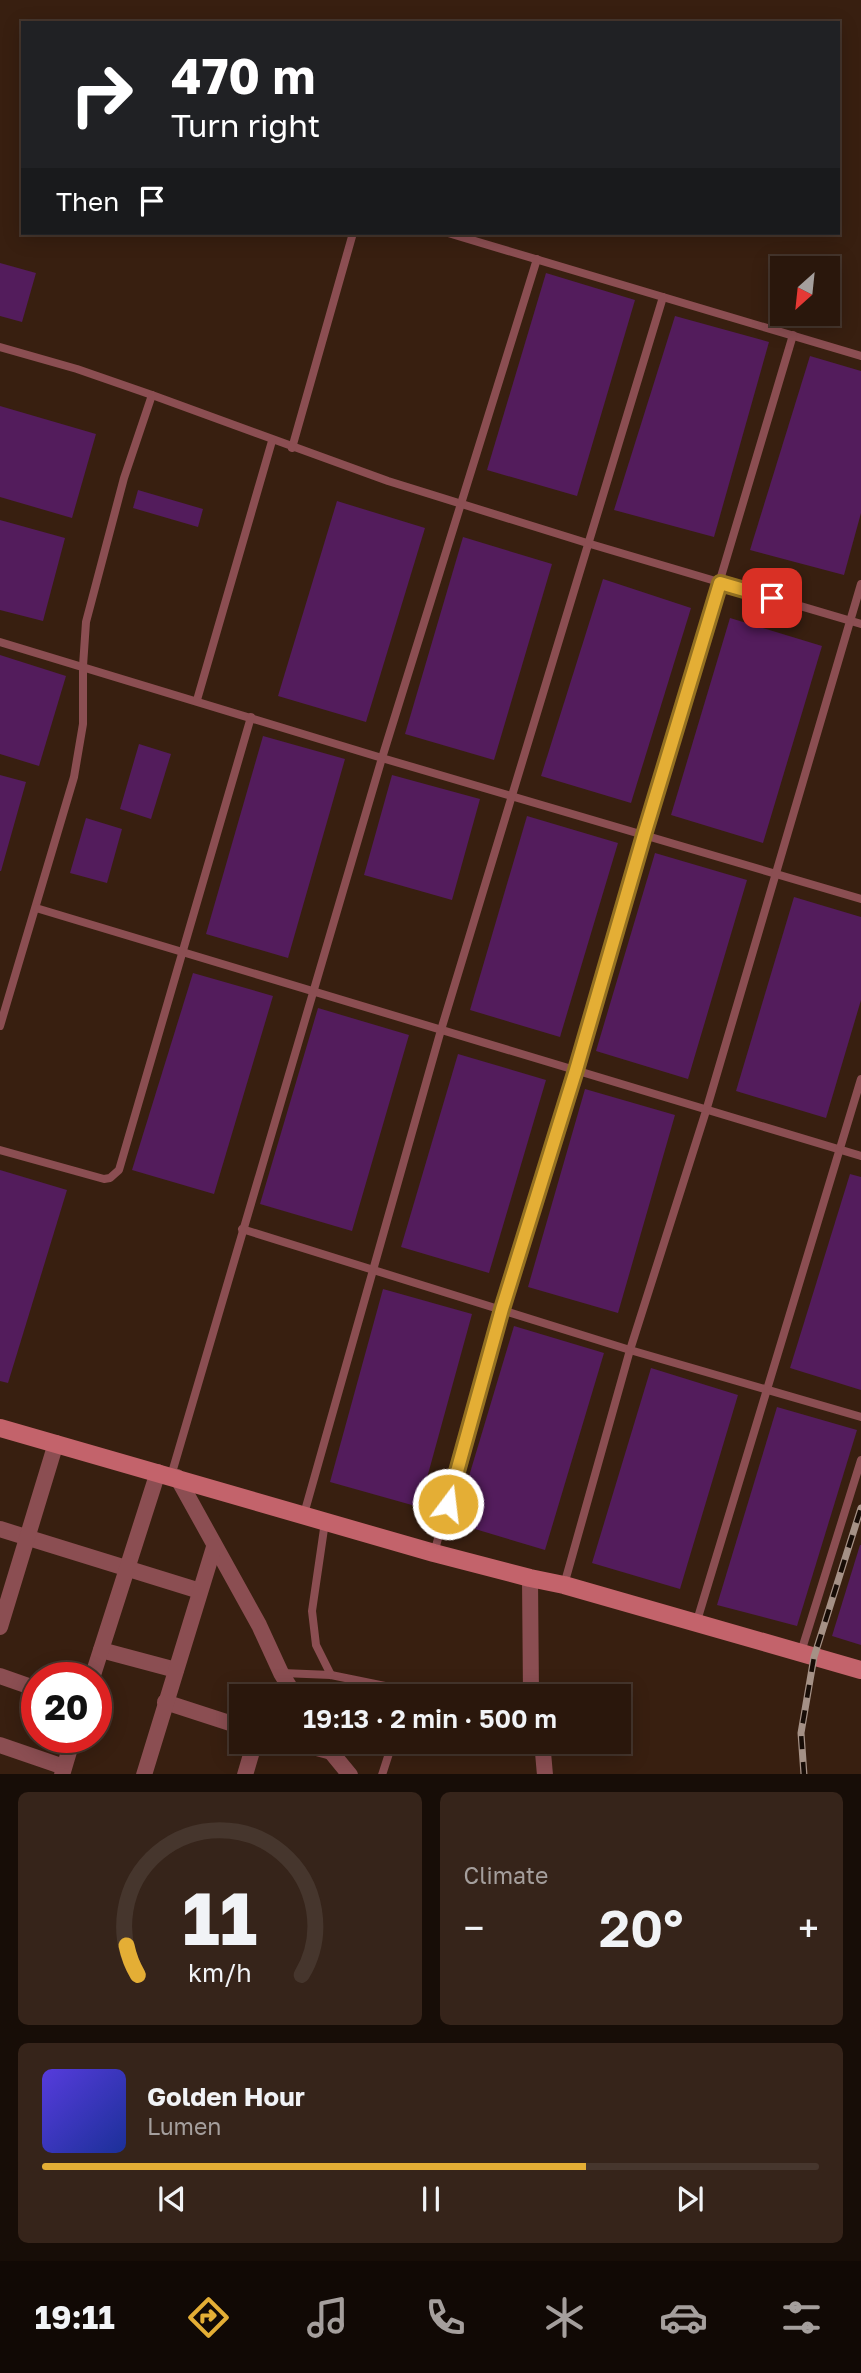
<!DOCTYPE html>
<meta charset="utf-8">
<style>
body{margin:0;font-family:"Golos Text",sans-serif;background:#36241a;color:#f1f3f6;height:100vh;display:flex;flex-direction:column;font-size:26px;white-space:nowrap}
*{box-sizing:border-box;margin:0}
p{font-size:23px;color:#a59f9d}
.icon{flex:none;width:38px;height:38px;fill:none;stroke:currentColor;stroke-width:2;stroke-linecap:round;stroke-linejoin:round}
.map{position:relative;height:1774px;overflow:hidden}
.drawer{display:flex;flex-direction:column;gap:18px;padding:18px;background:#170d07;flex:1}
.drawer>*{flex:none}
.guide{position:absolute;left:21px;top:21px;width:819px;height:214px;border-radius:0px;box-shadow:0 4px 18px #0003,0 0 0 2px #46362d;background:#202124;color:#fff;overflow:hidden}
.needle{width:46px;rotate:207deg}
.tools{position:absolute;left:770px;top:256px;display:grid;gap:14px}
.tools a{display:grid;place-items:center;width:70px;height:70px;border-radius:0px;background:#2a170c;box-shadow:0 4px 18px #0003,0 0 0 2px #46362d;font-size:35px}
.speed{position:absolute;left:21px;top:1662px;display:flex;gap:14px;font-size:35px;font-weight:700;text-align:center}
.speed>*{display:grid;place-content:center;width:91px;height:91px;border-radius:50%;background:#2a170c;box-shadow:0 4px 18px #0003,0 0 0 2px #46362d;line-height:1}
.speed .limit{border:10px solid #d22;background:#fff;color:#111}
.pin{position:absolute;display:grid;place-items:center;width:60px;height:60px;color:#fff;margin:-30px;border-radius:14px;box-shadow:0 4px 10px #0006}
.me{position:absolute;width:77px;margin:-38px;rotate:15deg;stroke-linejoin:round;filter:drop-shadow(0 0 5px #0008)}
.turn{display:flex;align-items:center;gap:24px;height:147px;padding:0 35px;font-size:32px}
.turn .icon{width:91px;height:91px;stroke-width:2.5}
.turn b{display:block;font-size:49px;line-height:60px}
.then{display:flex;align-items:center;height:66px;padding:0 35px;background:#0003;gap:14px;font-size:26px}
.big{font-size:52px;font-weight:600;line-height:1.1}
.drawer .widget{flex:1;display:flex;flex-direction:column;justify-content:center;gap:10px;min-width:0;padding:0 24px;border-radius:10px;background:#36241a}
.drawer .dial{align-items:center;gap:0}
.dial svg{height:182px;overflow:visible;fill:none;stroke:#46362d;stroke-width:7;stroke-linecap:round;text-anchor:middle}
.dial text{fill:#f1f3f6;stroke:none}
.song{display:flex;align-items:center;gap:21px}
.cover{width:84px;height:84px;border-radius:10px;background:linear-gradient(135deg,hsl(250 70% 55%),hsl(230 70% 35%))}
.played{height:7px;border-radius:4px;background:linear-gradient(90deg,#e4ae35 70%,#46362d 70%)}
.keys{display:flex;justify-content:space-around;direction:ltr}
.heat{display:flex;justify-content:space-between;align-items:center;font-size:38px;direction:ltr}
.drawer .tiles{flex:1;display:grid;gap:18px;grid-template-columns:1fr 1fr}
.widget:last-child{grid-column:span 2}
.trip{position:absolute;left:229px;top:1684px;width:402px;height:70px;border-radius:0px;background:#2a170c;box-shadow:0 4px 18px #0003,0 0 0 2px #46362d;font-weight:600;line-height:70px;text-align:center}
.dock{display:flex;height:112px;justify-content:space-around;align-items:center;background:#110905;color:#a59f9d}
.dock .icon{width:49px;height:49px}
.dock .selected{color:#e4ae35}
.dock b{font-size:32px;color:#f1f3f6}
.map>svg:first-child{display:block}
</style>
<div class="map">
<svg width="861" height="1775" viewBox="0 0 861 1775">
<rect width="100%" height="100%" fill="#381f10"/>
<!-- building -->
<g fill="#531c5c">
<polygon points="0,263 36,273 22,322 0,316"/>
<polygon points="546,273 635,300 577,496 487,470"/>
<polygon points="675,316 769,342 714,537 614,510"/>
<polygon points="810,356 861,371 861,513 844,575 750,550"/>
<polygon points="0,406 96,434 72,518 0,497"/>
<polygon points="138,490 203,509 198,527 133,508"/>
<polygon points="337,501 425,528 366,722 278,696"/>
<polygon points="0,520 65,538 43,621 0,610"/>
<polygon points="463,537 552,564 494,760 405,734"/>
<polygon points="603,579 691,608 631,803 541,776"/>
<polygon points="730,618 822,646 763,843 671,815"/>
<polygon points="0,655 66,676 39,766 0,754"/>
<polygon points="263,736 345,759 288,958 206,934"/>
<polygon points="139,744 171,754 151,819 120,809"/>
<polygon points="0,775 26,782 1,871 0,871"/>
<polygon points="392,775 480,799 452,900 364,875"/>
<polygon points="527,816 618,843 560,1037 470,1010"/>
<polygon points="86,818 122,829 107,883 70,873"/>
<polygon points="655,853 747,880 688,1079 596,1051"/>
<polygon points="794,897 861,917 861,1000 826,1118 736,1091"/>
<polygon points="193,973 273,996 214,1194 132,1170"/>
<polygon points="318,1008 409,1035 352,1231 260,1204"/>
<polygon points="458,1054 546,1080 489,1273 401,1247"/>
<polygon points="585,1089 675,1115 618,1313 528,1287"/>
<polygon points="0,1170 67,1190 8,1383 0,1381"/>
<polygon points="850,1174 861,1177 861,1390 790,1368"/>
<polygon points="383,1289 472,1314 419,1507 330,1482"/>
<polygon points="514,1326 604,1353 545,1550 455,1523"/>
<polygon points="651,1368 738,1395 680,1589 592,1563"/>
<polygon points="777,1407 857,1430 797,1626 717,1605"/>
<polygon points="860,1545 861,1545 861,1645 832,1636"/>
</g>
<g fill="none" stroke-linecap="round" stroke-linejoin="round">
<!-- lane -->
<g stroke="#8b4e52" stroke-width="8">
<polyline points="448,233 861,356"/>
<polyline points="0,347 77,369 152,395 124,478 86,622 83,666 83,724 74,777 0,1026"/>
<polyline points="152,395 388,481 587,543 861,624"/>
<polyline points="292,448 353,233"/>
<polyline points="0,642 382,758 861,899"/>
<polyline points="197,700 272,441"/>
<polyline points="36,908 861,1156"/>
<polyline points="0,1150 104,1179 110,1178 119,1170 251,717"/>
<polyline points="242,1229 630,1350 861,1417"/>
<polyline points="171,1476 382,758 537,259"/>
<polyline points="304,1514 441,1030 663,297"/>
<polyline points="325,1522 312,1611 316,1645 331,1675"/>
<polyline points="434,1553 502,1309 576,1070 644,835 793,335"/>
<polyline points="564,1585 630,1350 706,1111 861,584"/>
<polyline points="696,1624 861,1079"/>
<polyline points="801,1652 861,1460"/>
<polyline points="282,1673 331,1675 434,1696"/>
<polyline points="382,1775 393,1741"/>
</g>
<!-- street -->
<g stroke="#8b4e52" stroke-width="16">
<polyline points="177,1477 259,1625 281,1673 295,1696"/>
<polyline points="0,1529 200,1591"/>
<polyline points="530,1578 531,1696"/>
<polyline points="0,1627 56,1443"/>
<polyline points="101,1650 176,1670"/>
<polyline points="0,1676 37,1689"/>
<polyline points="92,1678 158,1472"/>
<polyline points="165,1702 242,1727"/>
<polyline points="291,1741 328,1751"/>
<polyline points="322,1741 350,1775"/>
<polyline points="542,1741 545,1775"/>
<polyline points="0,1745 64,1767"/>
<polyline points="62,1775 73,1738"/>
<polyline points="144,1775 214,1547"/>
<polyline points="245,1775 255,1741"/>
</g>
<!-- secondary -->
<polyline stroke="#c3636b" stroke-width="18" points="0,1428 434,1553 530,1578 564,1585 861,1670"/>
<!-- rail casing -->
<g stroke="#a59186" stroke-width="7">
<polyline id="rail" points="804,1775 801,1733 814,1657 861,1508"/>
</g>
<!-- rail -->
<use href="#rail" stroke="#170c06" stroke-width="4.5" stroke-dasharray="13" stroke-linecap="butt"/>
</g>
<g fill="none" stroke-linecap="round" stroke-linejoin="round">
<!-- route casing -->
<g stroke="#947122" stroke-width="18">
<polyline id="route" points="448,1504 502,1309 576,1070 644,835 720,583 772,598"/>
</g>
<!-- route -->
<use href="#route" stroke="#e4ae35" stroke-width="12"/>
</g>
</svg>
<div class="tools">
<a><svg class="needle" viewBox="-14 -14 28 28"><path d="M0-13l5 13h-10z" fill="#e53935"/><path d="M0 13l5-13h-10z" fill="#a59f9d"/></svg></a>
</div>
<div class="speed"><div class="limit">20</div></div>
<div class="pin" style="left:772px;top:598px;background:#d93025"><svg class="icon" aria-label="arrive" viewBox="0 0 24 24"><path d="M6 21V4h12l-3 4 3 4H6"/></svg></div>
<svg class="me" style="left:448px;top:1504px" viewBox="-20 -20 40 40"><circle r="17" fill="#e4ae35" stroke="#fff" stroke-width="3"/><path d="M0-11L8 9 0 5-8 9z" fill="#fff"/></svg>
<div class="trip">19:13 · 2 min · 500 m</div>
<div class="guide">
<div class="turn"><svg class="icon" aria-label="right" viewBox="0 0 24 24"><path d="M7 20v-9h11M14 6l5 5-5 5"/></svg><div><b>470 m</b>Turn right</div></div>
<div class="then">Then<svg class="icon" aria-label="arrive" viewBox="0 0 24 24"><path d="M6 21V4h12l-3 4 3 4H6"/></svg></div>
</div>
</div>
<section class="drawer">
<div class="tiles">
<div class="widget dial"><svg viewBox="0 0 100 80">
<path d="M14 69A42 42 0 1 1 86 69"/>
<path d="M14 69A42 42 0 0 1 9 56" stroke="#e4ae35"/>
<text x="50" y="56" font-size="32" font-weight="700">11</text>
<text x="50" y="72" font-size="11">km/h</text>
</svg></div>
<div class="widget"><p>Climate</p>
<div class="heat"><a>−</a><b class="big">20°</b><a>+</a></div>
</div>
<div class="widget">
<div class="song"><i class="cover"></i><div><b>Golden Hour</b><p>Lumen</p></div></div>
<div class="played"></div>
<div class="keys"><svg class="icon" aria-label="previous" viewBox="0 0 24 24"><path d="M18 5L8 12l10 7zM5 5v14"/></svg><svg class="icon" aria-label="pause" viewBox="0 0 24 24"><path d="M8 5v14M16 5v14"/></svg><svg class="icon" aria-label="next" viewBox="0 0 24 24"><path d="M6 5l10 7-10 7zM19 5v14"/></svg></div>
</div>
</div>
</section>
<nav class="dock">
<b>19:11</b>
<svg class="icon selected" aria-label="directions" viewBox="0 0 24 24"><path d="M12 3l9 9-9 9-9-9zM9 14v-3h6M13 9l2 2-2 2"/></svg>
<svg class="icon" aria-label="music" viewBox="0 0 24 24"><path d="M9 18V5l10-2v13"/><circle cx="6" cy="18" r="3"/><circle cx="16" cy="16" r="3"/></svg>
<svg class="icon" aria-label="phone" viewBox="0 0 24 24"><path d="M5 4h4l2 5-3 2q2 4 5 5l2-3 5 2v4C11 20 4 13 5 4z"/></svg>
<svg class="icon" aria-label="climate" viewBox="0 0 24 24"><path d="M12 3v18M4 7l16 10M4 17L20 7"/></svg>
<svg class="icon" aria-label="car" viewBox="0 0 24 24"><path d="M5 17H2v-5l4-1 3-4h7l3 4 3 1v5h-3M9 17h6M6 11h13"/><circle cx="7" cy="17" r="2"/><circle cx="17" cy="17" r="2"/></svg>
<svg class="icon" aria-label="filters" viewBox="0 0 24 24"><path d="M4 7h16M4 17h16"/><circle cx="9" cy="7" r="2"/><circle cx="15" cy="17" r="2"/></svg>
</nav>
